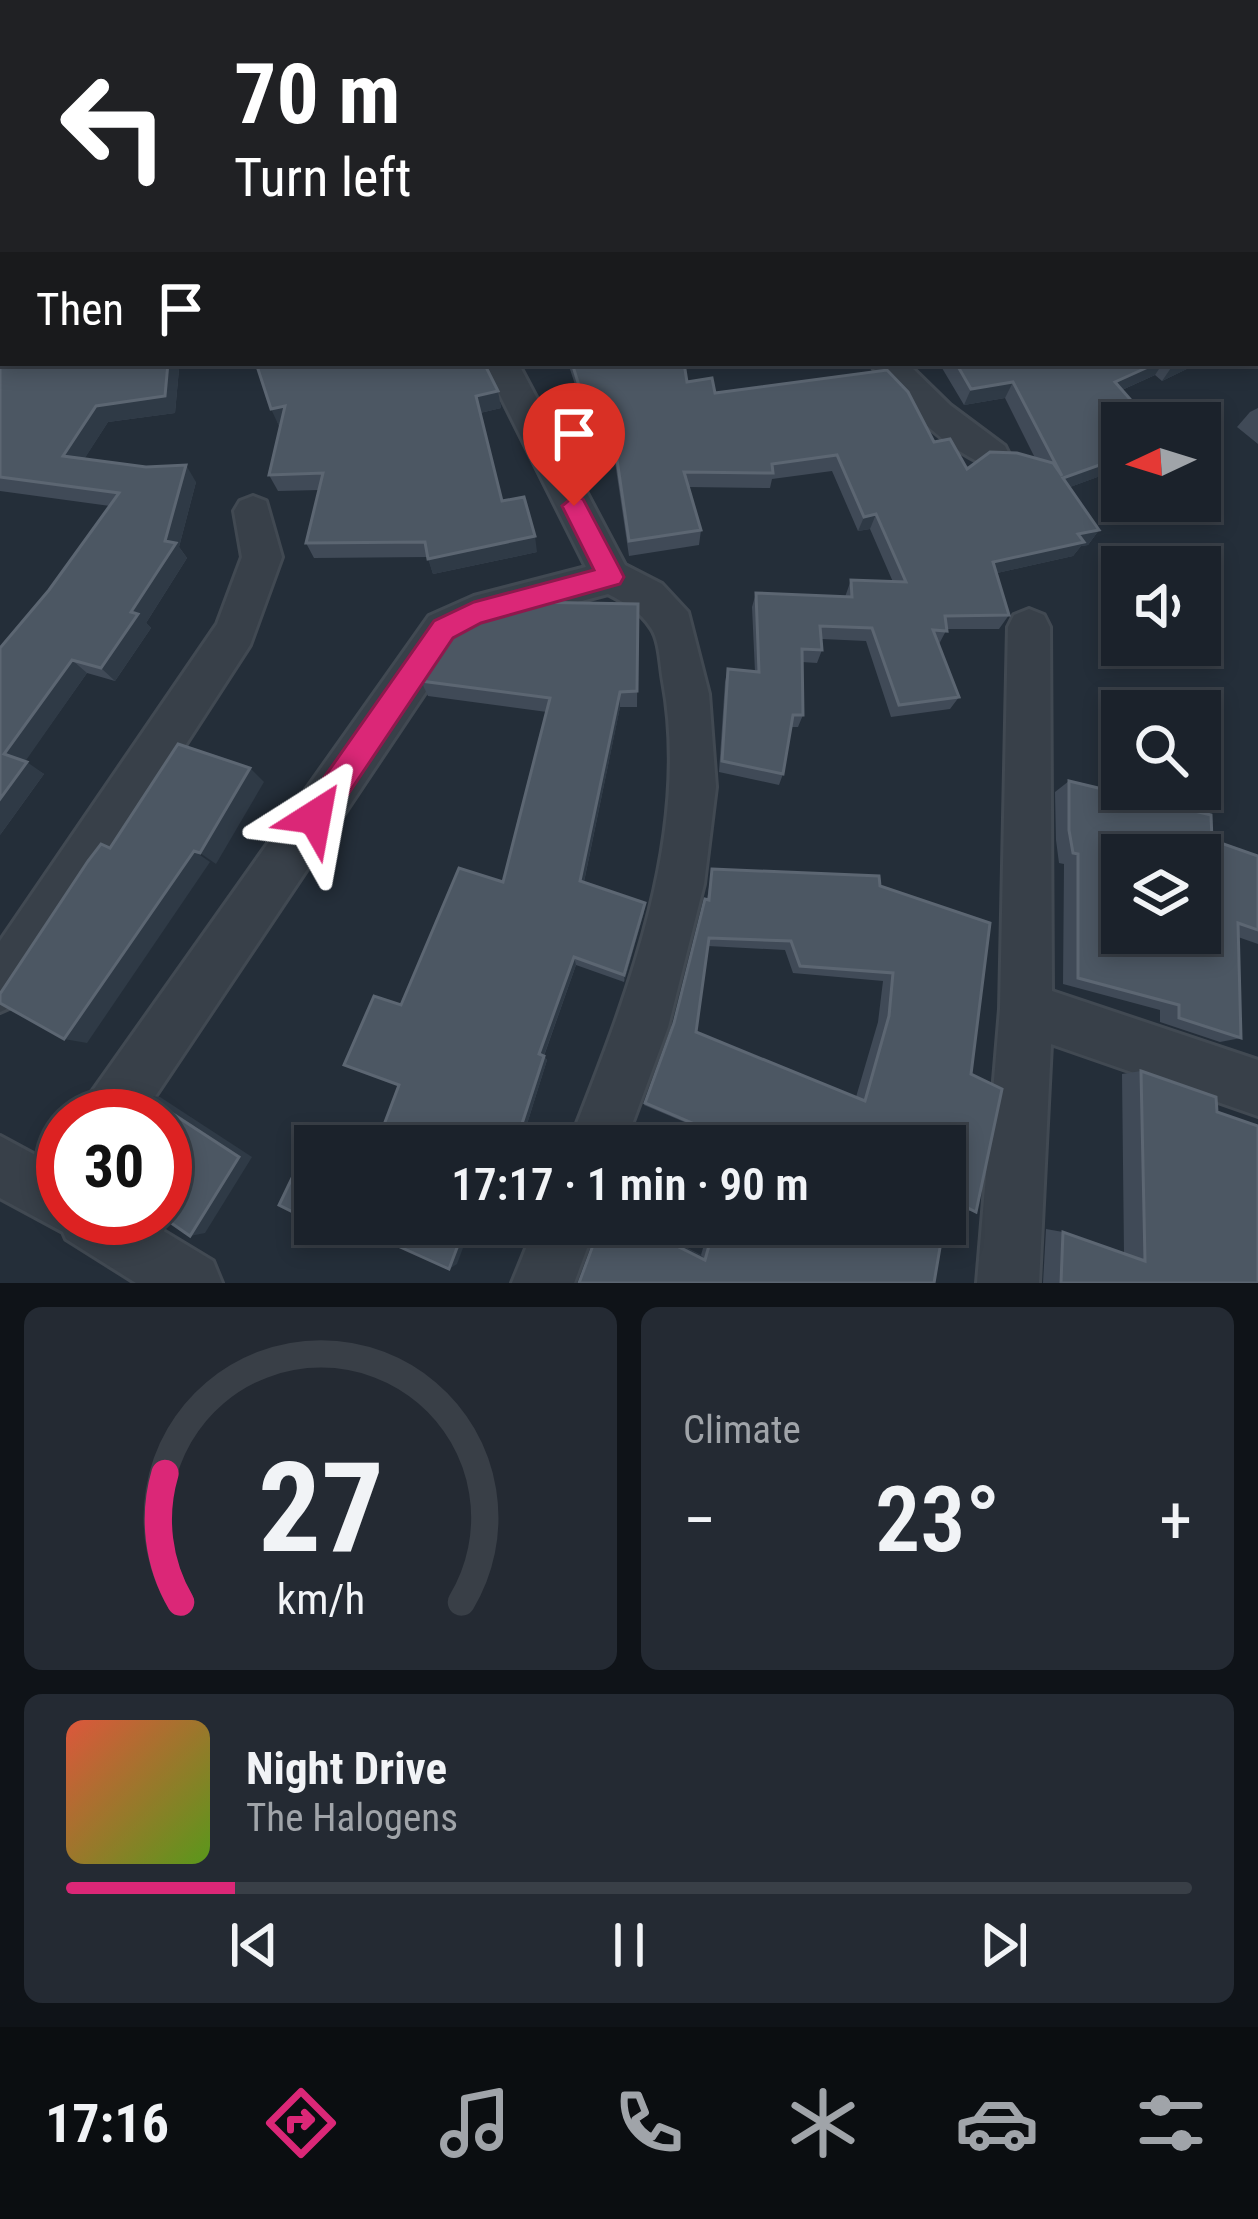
<!DOCTYPE html>
<meta charset="utf-8">
<style>
body{margin:0;font-family:"Roboto Condensed",sans-serif;background:#242a33;color:#f1f3f6;height:100vh;display:flex;flex-direction:column;font-size:45px;white-space:nowrap}
*{box-sizing:border-box;margin:0}
p{font-size:39px;color:#a0a4a9}
.icon{flex:none;width:66px;height:66px;fill:none;stroke:currentColor;stroke-width:2;stroke-linecap:round;stroke-linejoin:round}
.map{position:relative;height:1283px;overflow:hidden}
.details{display:flex;flex-direction:column;gap:24px;padding:24px;background:#0f1318;flex:1}
.details>*{flex:none}
.hud{position:absolute;left:0px;top:0px;width:1260px;height:366px;box-shadow:0 6px 18px #0003,0 0 0 3px #393f47;background:#202124;color:#fff;overflow:hidden}
.needle{width:78px;rotate:266deg}
.fabs{position:absolute;left:1101px;top:402px;display:grid;gap:24px}
.fabs a{display:grid;place-items:center;width:120px;height:120px;border-radius:0px;background:#1b222b;box-shadow:0 6px 18px #0003,0 0 0 3px #393f47;font-size:60px}
.speed{position:absolute;left:36px;top:1089px;display:flex;gap:24px;font-size:60px;font-weight:700;text-align:center}
.speed>*{display:grid;place-content:center;width:156px;height:156px;border-radius:50%;background:#1b222b;box-shadow:0 6px 18px #0003,0 0 0 3px #393f47;line-height:1}
.speed .limit{border:18px solid #d22;background:#fff;color:#111}
.pin{position:absolute;display:grid;place-items:center;width:102px;height:102px;color:#fff;margin:-123px -51px;border-radius:50% 50% 50% 0;rotate:-45deg;box-shadow:0 0 12px #0007}
.pin .icon{rotate:45deg}
.me{position:absolute;width:132px;margin:-66px;rotate:34deg;stroke-linejoin:round;filter:drop-shadow(0 0 9px #0008)}
.turn{display:flex;align-items:center;gap:42px;height:252px;padding:0 36px;font-size:54px}
.turn .icon{width:156px;height:156px;stroke-width:2.5}
.turn b{display:block;font-size:84px;line-height:102px}
.then{display:flex;align-items:center;height:114px;padding:0 36px;background:#0003;gap:24px;font-size:45px}
.big{font-size:90px;font-weight:600;line-height:1.1}
.details .tile{flex:1;display:flex;flex-direction:column;justify-content:center;gap:18px;min-width:0;padding:0 42px;border-radius:18px;background:#242a33}
.details .dial{align-items:center;gap:0}
.dial svg{height:312px;overflow:visible;fill:none;stroke:#393f47;stroke-width:7;stroke-linecap:round;text-anchor:middle}
.dial text{fill:#f1f3f6;stroke:none}
.song{display:flex;align-items:center;gap:36px}
.cover{width:144px;height:144px;border-radius:18px;background:linear-gradient(135deg,hsl(10 70% 55%),hsl(90 70% 35%))}
.played{height:12px;border-radius:6px;background:linear-gradient(90deg,#db2777 15%,#393f47 15%)}
.keys{display:flex;justify-content:space-around;direction:ltr}
.heat{display:flex;justify-content:space-between;align-items:center;font-size:66px;direction:ltr}
.details .tiles{flex:1;display:grid;gap:24px;grid-template-columns:1fr 1fr}
.tile:last-child{grid-column:span 2}
.trip{position:absolute;left:294px;top:1125px;width:672px;height:120px;border-radius:0px;background:#1b222b;box-shadow:0 6px 18px #0003,0 0 0 3px #393f47;font-weight:600;line-height:120px;text-align:center}
.tabs{display:flex;height:192px;justify-content:space-around;align-items:center;background:#0b0e11;color:#a0a4a9}
.tabs .icon{width:84px;height:84px}
.tabs .active{color:#db2777}
.tabs b{font-size:54px;color:#f1f3f6}
.map>svg:first-child{display:block}
</style>
<div class="map">
<svg width="1258" height="1283" viewBox="0 0 1258 1283">
<rect width="100%" height="100%" fill="#242e39"/>
<g fill="none" stroke-linecap="round" stroke-linejoin="round">
<!-- minor casing -->
<g stroke="#414952" stroke-width="6">
<g id="minor">
<polygon points="974,0 998,0 1001,3 976,3"/>
<rect x="1257" y="133" width="1" height="16"/>
<polygon points="1257,296 1258,296 1258,318 1257,317"/>
<path d="M484 363H518L625 565 662 584 688 612 709 694 716 787 704 884 668 1027 624 1146H568C624 1003 692 838 663 681 660 665 660 641 651 628 640 611 625 603 608 594L484 627 459 642 142 1116H81L89 1096 429 616 474 596 586 567Z"/>
<path d="M870 363H907L950 405 1005 446 1010 456 1005 466C971 476 888 393 870 363Z"/>
<polygon points="253,496 266,501 282,557 250,645 18,1004 0,1012 0,941 217,624 242,557 234,511 240,501"/>
<polygon points="1029,609 1044,615 1050,627 1052,991 1258,1060 1258,1116 1051,1044 1039,1283 977,1283 1000,1009 1008,627 1014,615"/>
<polygon points="0,1136 63,1170 63,1218 142,1218 213,1261 222,1283 136,1283 66,1239 63,1232 0,1198"/>
<polygon points="536,1224 596,1224 574,1283 512,1283"/>
</g>
</g>
<!-- major casing -->
<g stroke="#414952" stroke-width="6">
<polygon id="major" points="6,0 42,0 4,3"/>
</g>
<!-- minor -->
<use href="#minor" fill="#384049" fill-rule="evenodd"/>
<!-- major -->
<use href="#major" fill="#565f69" fill-rule="evenodd"/>
</g>
<!-- wall -->
<g fill="#404a57" fill-rule="evenodd">
<polygon points="1153,0 1258,0 1258,45 1257,3 1160,3"/>
<polygon points="0,360 3,363 71,363 72,365 87,363 176,363 179,369 175,413 108,422 84,459 196,482 179,547 187,558 146,623 151,628 115,681 87,673 24,762 44,774 0,835 49,590 110,506 0,491"/>
<polygon points="256,363 498,391 501,408 480,413 502,501 537,552 433,574 428,557 314,558 306,543 319,490 278,491 269,475 281,425 279,426"/>
<polygon points="568,363 684,363 687,382 715,393 934,442 967,469 1035,458 1005,398 964,405 939,363 1199,363 1162,381 1155,375 1122,390 1122,468 1070,487 1099,530 1088,545 1081,546 1073,556 997,573 1009,615 999,629 947,629 939,644 959,697 950,709 891,717 866,641 822,639 822,650 817,663 802,662 803,715 798,727 791,727 783,774 779,785 719,772 725,682 728,669 755,672 752,607 756,593 845,597 851,580 893,582 870,529 858,531 832,471 772,479 770,488 688,487 701,530 699,545 629,556 615,462 582,470 563,424 562,408 581,403"/>
<polygon points="1258,408 1258,444 1237,427 1250,412"/>
<polygon points="638,604 637,707 620,707 584,882 644,912 624,982 576,965 544,1056 547,1060 522,1140 505,1135 500,1146 376,1146 399,1085 401,1005 503,882 547,712 428,696 421,681"/>
<polygon points="1069,781 1212,840 1258,856 1258,944 1238,937 1241,1038 1220,1042 1160,1022 1160,1010 1063,984 1064,864 1059,863 1056,840 1055,792"/>
<path d="M712 869 880 886 971 1074 976 1212 961 1209 948 1203 945 1146H733L734 1143 644 1105 673 1027 707 899ZM708 946 785 950 793 973 883 981 878 1022 856 1097 696 1032Z"/>
<polygon points="1141,1071 1217,1112 1258,1283 1043,1283 1046,1229 1063,1232 1124,1254 1122,1074"/>
<polygon points="595,1224 639,1224 701,1255 710,1224 944,1224 579,1283 599,1229"/>
</g>
<!-- shaded-wall -->
<g fill="#2f3a46">
<polygon points="168,363 176,363 179,369 175,413 108,422 76,472 63,456 96,406"/>
<polygon points="1157,363 1163,363 1155,375 1104,398 1115,382"/>
<polygon points="1176,363 1199,363 1162,381 1173,365"/>
<polygon points="1013,382 1005,398 964,405 971,389"/>
<polygon points="498,391 501,408 480,413 476,396"/>
<polygon points="285,406 293,423 279,426 271,409"/>
<polygon points="615,446 615,462 582,470 581,454"/>
<polygon points="1122,457 1122,468 1054,493 1063,478"/>
<polygon points="186,465 196,482 179,547 187,558 146,623 151,628 115,681 101,668 131,612 165,541"/>
<polygon points="876,514 870,529 858,531 864,517"/>
<polygon points="1099,530 1088,545 1081,546 1073,556 984,576 993,562 1078,534"/>
<polygon points="535,536 537,552 433,574 428,559"/>
<polygon points="72,660 87,673 22,766 4,754"/>
<polygon points="620,692 620,707 582,891 580,881"/>
<polygon points="27,762 44,774 0,835 0,799"/>
<polygon points="250,768 264,782 216,864 200,853"/>
<polygon points="194,851 210,862 87,1043 64,1039"/>
<polygon points="645,903 644,912 624,982 624,975"/>
<polygon points="574,957 576,965 543,1058 539,1054"/>
<polygon points="544,1056 547,1060 522,1140 517,1139"/>
<polygon points="144,1095 160,1097 252,1157 205,1233 190,1236"/>
<polygon points="317,1126 331,1127 371,1146 360,1146"/>
<polygon points="499,1133 505,1134 500,1146 494,1146"/>
<polygon points="342,1224 354,1224 351,1230 338,1234"/>
<polygon points="466,1224 472,1224 457,1264 449,1269"/>
<polygon points="633,1224 639,1224 701,1255 705,1260"/>
</g>
<!-- building -->
<g fill="#4c5763" stroke="#5c6672" stroke-width="3" fill-rule="evenodd">
<polygon points="1204,0 1258,0 1258,23 1257,3 1211,3"/>
<polygon points="1257,145 1258,146 1258,229 1257,228"/>
<polygon points="3,276 3,349 0,345 0,277"/>
<polygon points="3,357 3,363 66,363 67,366 87,363 168,363 165,396 96,406 63,456 146,467 186,465 165,541 176,543 131,612 138,614 101,668 72,660 4,754 27,762 0,799 0,648 49,590 119,493 0,477 0,360"/>
<polygon points="256,363 484,363 498,391 476,396 502,501 524,497 535,536 428,559 425,542 306,543 323,473 269,475 285,406 271,409"/>
<polygon points="572,363 684,363 687,382 712,378 715,393 887,370 908,392 934,442 950,439 967,469 990,452 1017,453 1053,463 1062,476 1013,382 971,389 956,363 1157,363 1115,382 1151,423 1122,423 1122,457 1063,478 1099,530 1078,534 1084,542 993,562 1009,615 945,616 947,631 933,630 959,697 899,705 872,628 820,626 822,650 802,649 803,715 793,715 783,774 722,761 728,669 759,672 756,593 852,597 851,580 906,582 876,514 864,517 837,455 772,464 773,473 684,472 701,530 629,541 615,446 581,454 562,408 584,402"/>
<polygon points="525,602 638,604 637,691 620,692 580,881 645,903 624,975 574,957 539,1054 544,1056 517,1139 499,1133 494,1146 376,1146 399,1085 344,1065 374,996 401,1005 459,868 503,882 550,698 421,681 457,628 481,614"/>
<polygon points="178,744 250,768 200,853 194,851 64,1039 0,1003 0,994 88,861 101,844 110,848"/>
<path d="M1069 781 1211 815 1212 840 1258 856V930L1238 923 1241 1038 1179 1018V1005L1078 978V854L1073 853 1069 830ZM1122 855H1200V933H1122Z"/>
<path d="M712 869 879 876 880 886 990 923 971 1074 1002 1089 976 1212 948 1198 945 1217V1146H738L739 1143 645 1103 674 1023 705 899 709 900ZM709 938 791 941 800 966 893 973 889 1016 865 1101 696 1032Z"/>
<polygon points="1141,1071 1216,1097 1217,1112 1258,1126 1258,1283 1061,1283 1063,1232 1145,1261"/>
<polygon points="144,1095 239,1157 190,1236 164,1218 165,1116 130,1116"/>
<polygon points="317,1126 360,1146 315,1146 315,1223 279,1205"/>
<polygon points="318,1224 342,1224 338,1234"/>
<polygon points="349,1224 466,1224 449,1269"/>
<polygon points="595,1224 633,1224 705,1260 715,1224 944,1224 934,1283 579,1283 599,1229"/>
</g>
<!-- route -->
<polygon fill="#db2777" stroke="#8e194d" stroke-width="3" points="574,496 583,499 620,569 624,577 620,584 481,623 453,638 326,827 315,831 304,827 300,817 304,806 434,621 474,602 594,570 562,506"/>
</svg>
<div class="fabs">
<a><svg class="needle" viewBox="-14 -14 28 28"><path d="M0-13l5 13h-10z" fill="#e53935"/><path d="M0 13l5-13h-10z" fill="#a0a4a9"/></svg></a>
<a><svg class="icon" aria-label="sound" viewBox="0 0 24 24"><path d="M4 9h4l5-4v14l-5-4H4zM17 9q2 3 0 6"/></svg></a>
<a><svg class="icon" aria-label="search" viewBox="0 0 24 24"><circle cx="10" cy="10" r="6"/><path d="M15 15l6 6"/></svg></a>
<a><svg class="icon" aria-label="layers" viewBox="0 0 24 24"><path d="M12 4l9 5-9 5-9-5zM3 14l9 5 9-5"/></svg></a>
</div>
<div class="speed"><div class="limit">30</div></div>
<div class="pin" style="left:574px;top:506px;background:#d93025"><svg class="icon" aria-label="arrive" viewBox="0 0 24 24"><path d="M6 21V4h12l-3 4 3 4H6"/></svg></div>
<svg class="me" style="left:315px;top:817px" viewBox="-20 -20 40 40"><path d="M0-17L14 15 0 8-14 15z" fill="#db2777" stroke="#fff" stroke-width="4"/></svg>
<div class="trip">17:17 · 1 min · 90 m</div>
<div class="hud">
<div class="turn"><svg class="icon" aria-label="left" viewBox="0 0 24 24"><path d="M17 20v-9H6M10 6l-5 5 5 5"/></svg><div><b>70 m</b>Turn left</div></div>
<div class="then">Then<svg class="icon" aria-label="arrive" viewBox="0 0 24 24"><path d="M6 21V4h12l-3 4 3 4H6"/></svg></div>
</div>
</div>
<section class="details">
<div class="tiles">
<div class="tile dial"><svg viewBox="0 0 100 80">
<path d="M14 69A42 42 0 1 1 86 69"/>
<path d="M14 69A42 42 0 0 1 10 36" stroke="#db2777"/>
<text x="50" y="56" font-size="32" font-weight="700">27</text>
<text x="50" y="72" font-size="11">km/h</text>
</svg></div>
<div class="tile"><p>Climate</p>
<div class="heat"><a>−</a><b class="big">23°</b><a>+</a></div>
</div>
<div class="tile">
<div class="song"><i class="cover"></i><div><b>Night Drive</b><p>The Halogens</p></div></div>
<div class="played"></div>
<div class="keys"><svg class="icon" aria-label="previous" viewBox="0 0 24 24"><path d="M18 5L8 12l10 7zM5 5v14"/></svg><svg class="icon" aria-label="pause" viewBox="0 0 24 24"><path d="M8 5v14M16 5v14"/></svg><svg class="icon" aria-label="next" viewBox="0 0 24 24"><path d="M6 5l10 7-10 7zM19 5v14"/></svg></div>
</div>
</div>
</section>
<nav class="tabs">
<b>17:16</b>
<svg class="icon active" aria-label="directions" viewBox="0 0 24 24"><path d="M12 3l9 9-9 9-9-9zM9 14v-3h6M13 9l2 2-2 2"/></svg>
<svg class="icon" aria-label="music" viewBox="0 0 24 24"><path d="M9 18V5l10-2v13"/><circle cx="6" cy="18" r="3"/><circle cx="16" cy="16" r="3"/></svg>
<svg class="icon" aria-label="phone" viewBox="0 0 24 24"><path d="M5 4h4l2 5-3 2q2 4 5 5l2-3 5 2v4C11 20 4 13 5 4z"/></svg>
<svg class="icon" aria-label="climate" viewBox="0 0 24 24"><path d="M12 3v18M4 7l16 10M4 17L20 7"/></svg>
<svg class="icon" aria-label="car" viewBox="0 0 24 24"><path d="M5 17H2v-5l4-1 3-4h7l3 4 3 1v5h-3M9 17h6M6 11h13"/><circle cx="7" cy="17" r="2"/><circle cx="17" cy="17" r="2"/></svg>
<svg class="icon" aria-label="filters" viewBox="0 0 24 24"><path d="M4 7h16M4 17h16"/><circle cx="9" cy="7" r="2"/><circle cx="15" cy="17" r="2"/></svg>
</nav>
